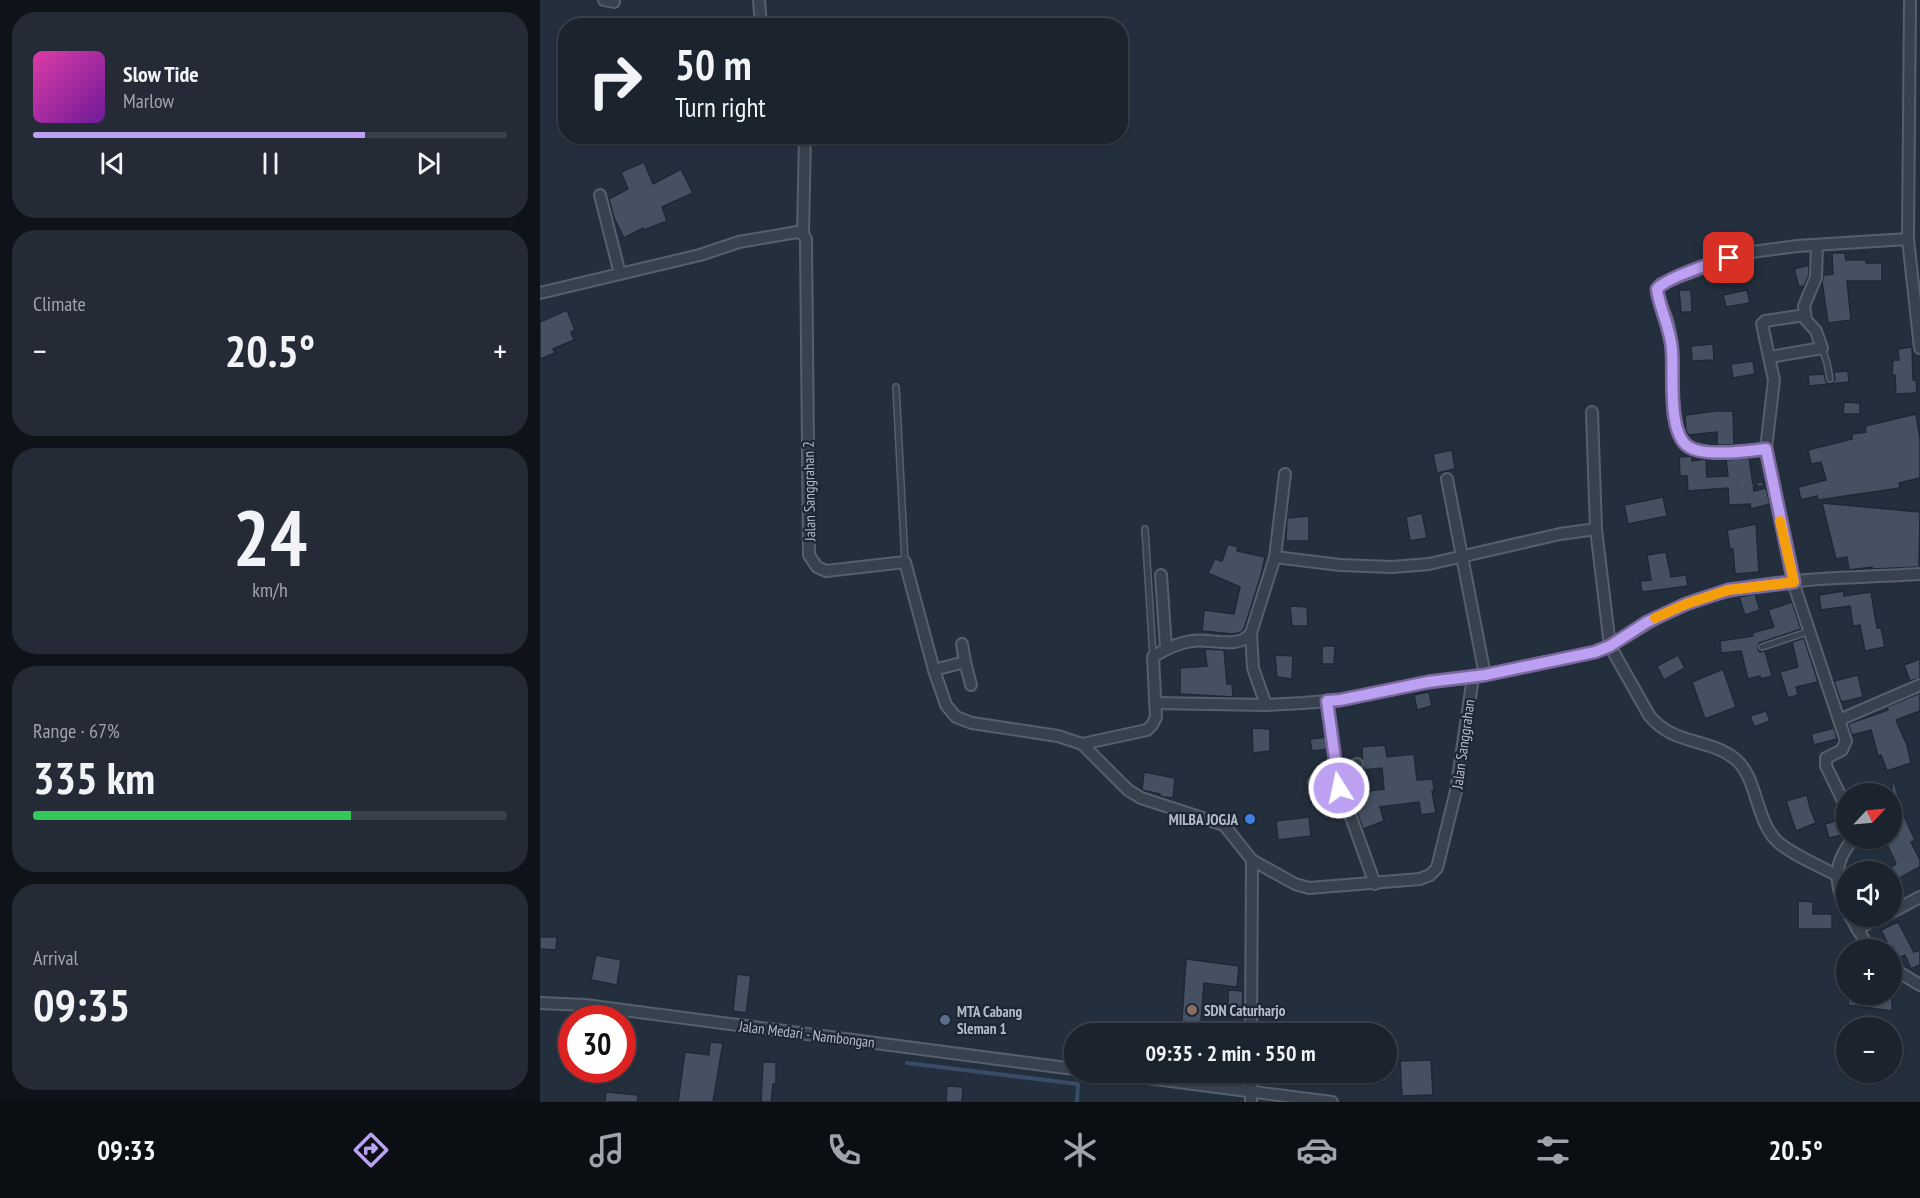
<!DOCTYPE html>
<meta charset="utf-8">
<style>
body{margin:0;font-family:"PT Sans Narrow",sans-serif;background:#242b36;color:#f1f3f6;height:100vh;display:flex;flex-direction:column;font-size:22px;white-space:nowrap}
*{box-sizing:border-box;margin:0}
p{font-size:20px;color:#a0a4aa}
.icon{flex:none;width:33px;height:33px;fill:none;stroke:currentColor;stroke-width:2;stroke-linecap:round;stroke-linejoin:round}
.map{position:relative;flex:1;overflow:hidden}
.side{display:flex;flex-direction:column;gap:12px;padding:12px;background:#0f1319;width:540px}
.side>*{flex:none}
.banner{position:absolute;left:18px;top:18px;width:570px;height:126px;border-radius:24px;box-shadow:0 2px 4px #0004,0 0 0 2px #39404a;background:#1b232e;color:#f1f3f6;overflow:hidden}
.needle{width:39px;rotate:64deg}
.tools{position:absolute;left:1296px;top:783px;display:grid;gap:12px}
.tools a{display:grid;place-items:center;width:66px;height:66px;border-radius:50%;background:#1b232e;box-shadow:0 2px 4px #0004,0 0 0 2px #39404a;font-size:30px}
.speed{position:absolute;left:18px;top:1005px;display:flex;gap:12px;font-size:30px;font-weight:700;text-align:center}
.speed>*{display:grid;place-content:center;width:78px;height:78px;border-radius:50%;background:#1b232e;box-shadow:0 2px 4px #0004,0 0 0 2px #39404a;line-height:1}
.speed .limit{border:9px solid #d22;background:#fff;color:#111}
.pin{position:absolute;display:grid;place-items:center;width:51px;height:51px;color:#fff;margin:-26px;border-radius:12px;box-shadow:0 3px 9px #0006}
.me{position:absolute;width:66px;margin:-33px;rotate:350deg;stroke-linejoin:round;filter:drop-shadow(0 0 4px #0008)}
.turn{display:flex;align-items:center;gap:21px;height:126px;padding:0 18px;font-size:27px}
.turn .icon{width:78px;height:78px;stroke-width:2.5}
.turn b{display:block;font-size:42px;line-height:51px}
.big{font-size:45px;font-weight:600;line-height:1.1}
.side .widget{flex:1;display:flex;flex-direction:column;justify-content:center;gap:9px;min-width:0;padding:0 21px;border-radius:24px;background:#242b36}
.side .dial{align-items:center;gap:0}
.dial b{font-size:78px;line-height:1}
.song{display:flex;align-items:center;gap:18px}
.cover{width:72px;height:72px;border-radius:9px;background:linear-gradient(135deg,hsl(320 70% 55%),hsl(280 70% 35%))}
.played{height:6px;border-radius:3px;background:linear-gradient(90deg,#bca0f2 70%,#39404a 70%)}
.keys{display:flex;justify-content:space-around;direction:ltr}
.heat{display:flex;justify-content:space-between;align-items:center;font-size:33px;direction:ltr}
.charge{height:9px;border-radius:4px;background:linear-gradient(90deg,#34c759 67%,#39404a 0)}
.trip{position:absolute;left:524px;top:1023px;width:333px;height:60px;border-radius:30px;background:#1b232e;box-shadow:0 2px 4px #0004,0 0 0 2px #39404a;font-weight:600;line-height:60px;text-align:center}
.dock{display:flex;height:96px;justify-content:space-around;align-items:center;background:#0b0e12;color:#a0a4aa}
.dock .icon{width:42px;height:42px}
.dock .active{color:#bca0f2}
.dock b{font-size:27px;color:#f1f3f6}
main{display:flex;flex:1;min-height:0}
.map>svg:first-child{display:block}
</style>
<main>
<section class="side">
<div class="widget">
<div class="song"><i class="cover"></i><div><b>Slow Tide</b><p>Marlow</p></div></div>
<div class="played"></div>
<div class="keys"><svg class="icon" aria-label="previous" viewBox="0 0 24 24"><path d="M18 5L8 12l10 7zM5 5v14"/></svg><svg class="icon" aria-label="pause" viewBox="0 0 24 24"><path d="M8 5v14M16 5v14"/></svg><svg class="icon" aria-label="next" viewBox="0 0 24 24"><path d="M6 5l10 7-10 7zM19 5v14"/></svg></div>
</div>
<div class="widget"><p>Climate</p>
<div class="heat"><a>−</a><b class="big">20.5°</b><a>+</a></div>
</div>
<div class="widget dial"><b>24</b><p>km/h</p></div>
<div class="widget"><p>Range · 67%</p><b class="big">335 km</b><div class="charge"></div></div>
<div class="widget"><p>Arrival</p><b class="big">09:35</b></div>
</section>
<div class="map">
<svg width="1380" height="1102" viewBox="0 0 1380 1102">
<rect width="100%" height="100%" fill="#242f3e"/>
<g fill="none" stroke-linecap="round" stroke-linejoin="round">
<!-- stream -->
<polyline stroke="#394c67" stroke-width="4" points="367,1063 538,1084 537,1102"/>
</g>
<!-- building -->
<g fill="#455162" stroke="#1f2835" stroke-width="1.5">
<polygon points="104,162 113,184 141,169 153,193 122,207 127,221 104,230 103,228 84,238 74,218 69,199 88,189 81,172"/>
<polygon points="1292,253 1305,253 1306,260 1326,260 1326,263 1342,263 1342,281 1307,281 1311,320 1288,323 1282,281 1284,275 1293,274"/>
<polygon points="1269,265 1269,275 1264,286 1259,287 1254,269"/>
<polygon points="1139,290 1151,290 1152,312 1141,312"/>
<polygon points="1207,290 1210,303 1186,307 1183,295"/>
<polygon points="27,310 35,330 31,332 34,340 13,349 15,353 0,359 0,322"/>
<polygon points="1173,344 1174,360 1152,361 1151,346"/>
<polygon points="1372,347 1373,380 1376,380 1377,393 1356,394 1355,375 1352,375 1353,360 1359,360 1358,349"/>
<polygon points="1213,361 1215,374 1193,378 1191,364"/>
<polygon points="1308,371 1309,382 1269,386 1268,375 1284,374 1286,382 1290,384 1295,380 1294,372"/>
<polygon points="1304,402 1320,403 1320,414 1303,414"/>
<polygon points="1176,411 1193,411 1194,445 1177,445 1177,432 1149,435 1146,431 1145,415"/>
<polygon points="1376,414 1380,439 1380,478 1359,483 1360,488 1278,500 1277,496 1261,500 1258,487 1286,480 1281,462 1271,464 1268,450 1312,439 1312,434 1326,432 1325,426"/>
<polygon points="912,450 915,469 897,473 893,454"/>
<polygon points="1152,456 1152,461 1166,459 1167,477 1188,476 1186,460 1209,458 1214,491 1226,488 1230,504 1211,509 1210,504 1189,505 1188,488 1148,491 1147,476 1140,476 1139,457"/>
<polygon points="1123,497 1127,516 1088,524 1084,505"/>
<polygon points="1282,503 1380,512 1379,567 1332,569 1332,567 1309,570 1307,557 1296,559"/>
<polygon points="882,513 887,538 870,541 866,517"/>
<polygon points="769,516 769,541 746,541 747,518"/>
<polygon points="1216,524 1219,572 1195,574 1193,549 1190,549 1187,530"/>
<polygon points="688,544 698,547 697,551 725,557 721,575 704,629 701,632 693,634 662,631 664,610 694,614 700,587 668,573 675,559 682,561"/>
<polygon points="1126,552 1131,577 1146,575 1148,586 1102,592 1100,581 1111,580 1107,555"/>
<polygon points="1304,591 1304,596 1331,592 1337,628 1341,628 1345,647 1325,651 1320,625 1313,626 1310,606 1281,610 1279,595"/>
<polygon points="1215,594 1220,610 1205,615 1199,597"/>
<polygon points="1252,602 1261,629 1219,643 1218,649 1220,652 1225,651 1232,676 1221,679 1220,676 1208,679 1201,651 1181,653 1180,641 1213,636 1212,633 1234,627 1228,610"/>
<polygon points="750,606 767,607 768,626 752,626"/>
<polygon points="1264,638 1278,682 1256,687 1258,695 1248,698 1240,672 1258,667 1252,642"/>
<polygon points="782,646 795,646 794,664 782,664"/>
<polygon points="665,649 684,650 687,684 692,684 693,697 640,694 640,668 667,666"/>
<polygon points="735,655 753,656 752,679 737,677"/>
<polygon points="1138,655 1145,668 1124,680 1117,666"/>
<polygon points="1380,659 1380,678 1370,681 1364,665"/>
<polygon points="1183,669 1196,707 1165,719 1152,682"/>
<polygon points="1318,675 1323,697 1301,702 1294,681"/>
<polygon points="889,692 892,706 877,710 874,695"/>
<polygon points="1380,693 1380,711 1356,720 1367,745 1371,763 1347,771 1341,755 1338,756 1331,730 1312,735 1308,724 1348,710 1347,707"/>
<polygon points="1226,711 1230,721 1214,727 1210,716"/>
<polygon points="712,728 730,729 730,751 713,753"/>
<polygon points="1294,728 1297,739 1274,745 1271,734"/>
<polygon points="787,737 788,749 772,751 770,739"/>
<polygon points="845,745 847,757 874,754 877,780 893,779 894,791 892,791 896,813 881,815 879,802 840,807 844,821 823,829 810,793 844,789 842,768 823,770 822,747"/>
<polygon points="604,772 635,778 633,798 623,797 620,796 620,794 602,790"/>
<polygon points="1352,782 1354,782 1365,818 1375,840 1371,842 1380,860 1380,867 1352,882 1352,866 1356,864 1346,842 1356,837 1352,827"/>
<polygon points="1267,795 1270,808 1276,823 1256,831 1246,801"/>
<polygon points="769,817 771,836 738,840 736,821"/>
<polygon points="1306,818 1306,834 1289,838 1285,824"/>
<polygon points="1258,901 1273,902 1273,914 1292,914 1292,929 1258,929"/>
<polygon points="1358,922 1374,952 1380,950 1380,965 1371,969 1365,955 1358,958 1353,947 1350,948 1341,930"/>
<polygon points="0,937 17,937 16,950 0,949"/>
<polygon points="56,955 81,960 77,985 51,980"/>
<polygon points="646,959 699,966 697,987 664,983 660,1034 641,1034"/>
<polygon points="197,974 211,976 206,1013 193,1011"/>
<polygon points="688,990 703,991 702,1007 688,1006"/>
<polygon points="1309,994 1342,996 1342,994 1352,994 1352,1011 1308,1005"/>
<polygon points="170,1042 183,1043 173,1102 138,1102 145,1052 169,1055"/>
<polygon points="891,1060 893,1095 862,1096 860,1061"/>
<polygon points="223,1062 236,1062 236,1084 233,1084 231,1102 221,1102"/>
<polygon points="407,1086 423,1087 422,1102 406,1102"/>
<polygon points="66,1092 98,1095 97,1102 65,1102"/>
</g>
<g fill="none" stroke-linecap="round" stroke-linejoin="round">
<!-- lane casing -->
<g stroke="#565f6c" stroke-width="8">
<g id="lane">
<polyline points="1282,348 1287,363 1290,379"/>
<polyline points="356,387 365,562"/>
<polyline points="605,529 613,656"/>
<polyline points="1222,647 1270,631"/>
<polyline points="787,701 797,778"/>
</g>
</g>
<!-- street casing -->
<g stroke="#565f6c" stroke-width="14">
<g id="street">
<polyline points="64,0 74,2"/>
<polyline points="219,0 221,26"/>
<polyline points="1370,0 1368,239 1380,348"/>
<polyline points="60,195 80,274"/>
<polyline points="263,234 265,136"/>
<polyline points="0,293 160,255 199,242 257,232 263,234 266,239 269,555 277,567 286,571 365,562 394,670 406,705 416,717 432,723 518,736 542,744 588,790 601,798 684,825 712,860"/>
<polyline points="1230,357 1282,348 1276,331 1266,320 1264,306 1276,277 1277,245"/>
<polyline points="1052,412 1056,529"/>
<polyline points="1226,449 1234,380 1222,324 1225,321 1265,315"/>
<polyline points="907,479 945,675"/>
<polyline points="735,557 745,474"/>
<polyline points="621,575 626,648"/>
<polyline points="711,633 713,668 726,705"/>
<polyline points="422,644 425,662"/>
<polyline points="394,670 425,662 431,685"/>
<polyline points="615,703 726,705 763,703 800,700 888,682 933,677"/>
<polyline points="1299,720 1380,685"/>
<path d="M542 744 607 730 612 725 616 717 613 657C625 649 638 643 652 641 670 638 699 650 711 633L735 557 800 565 852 567 889 564 1020 534 1056 529 1070 646 1109 715C1132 745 1168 738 1194 758 1217 775 1215 817 1235 839 1246 852 1282 867 1298 876"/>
<path d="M797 778C808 777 815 777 817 764"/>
<polyline points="774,782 797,778 835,884"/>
<path d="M1306 807 1286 766V758L1302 750 1306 741 1253 582 1226 449C1203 451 1174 457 1152 448 1127 439 1134 374 1132 352 1132 343 1130 333 1128 324 1125 312 1118 301 1117 289L1121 284 1141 276 1204 253 1257 246 1368 239"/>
<path d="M1306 908C1293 881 1294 861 1314 838"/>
<polyline points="1352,912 1380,897"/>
<polyline points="1310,916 1330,950"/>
<polyline points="1317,929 1342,916"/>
<polyline points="1352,968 1380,985"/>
<polyline points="0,1003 45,1005 534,1069"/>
<path d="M711 1034 712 860 755 884 769 888 880 879 890 875 897 868 916 791 933 677 1055 652C1088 639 1115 615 1148 603 1221 576 1303 579 1380 574"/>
<polyline points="561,1072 792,1102"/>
<polyline points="711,1072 711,1102"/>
</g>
</g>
<!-- path -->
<polyline stroke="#44595c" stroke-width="2" stroke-dasharray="4.5 4.5" stroke-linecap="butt" points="1191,488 1222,484"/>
<!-- lane -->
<use href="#lane" stroke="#38414e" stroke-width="5"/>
<!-- street -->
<use href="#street" stroke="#38414e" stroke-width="10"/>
</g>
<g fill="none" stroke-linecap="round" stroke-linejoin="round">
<!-- route casing -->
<g stroke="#7a689d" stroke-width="15">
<path id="route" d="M799 788 787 701 800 700 888 682 945 675 1055 652 1070 646 1107 622 1146 604 1188 590 1254 582 1226 449C1207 451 1165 457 1149 447 1127 434 1134 374 1132 351 1131 328 1119 308 1117 289 1127 277 1173 263 1189 258"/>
</g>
<!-- route -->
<use href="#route" stroke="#bca0f2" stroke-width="10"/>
<!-- slow -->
<polyline stroke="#f59e0b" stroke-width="10" points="1115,618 1146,604 1188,590 1254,582 1240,521"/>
</g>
<!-- markers -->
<circle fill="#3f7fe0" stroke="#1d2633" stroke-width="2" cx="710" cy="819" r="6"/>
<circle fill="#8d6e63" stroke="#1d2633" stroke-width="2" cx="652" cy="1010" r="6"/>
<circle fill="#5c6f8a" stroke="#1d2633" stroke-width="2" cx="405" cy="1020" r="6"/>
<g text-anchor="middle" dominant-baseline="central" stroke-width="4.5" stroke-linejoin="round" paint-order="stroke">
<!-- street labels -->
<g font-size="15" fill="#b4bcc9" stroke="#1d2633">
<text transform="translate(269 491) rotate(-91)">Jalan Sanggrahan 2</text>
<text transform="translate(923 744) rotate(-82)">Jalan Sanggrahan</text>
<text transform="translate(267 1034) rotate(7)">Jalan Medari - Nambongan</text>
</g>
<!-- poi labels -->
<g font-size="15" font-weight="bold" fill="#b4bcc9" stroke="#1d2633" text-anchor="start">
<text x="698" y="819" text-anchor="end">MILBA JOGJA</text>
<text x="664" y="1010">SDN Caturharjo</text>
<text x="417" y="1011">MTA Cabang<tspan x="417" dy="17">Sleman 1</tspan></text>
</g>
</g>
</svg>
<div class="tools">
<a><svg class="needle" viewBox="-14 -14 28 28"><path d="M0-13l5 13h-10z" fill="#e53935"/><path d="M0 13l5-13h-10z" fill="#a0a4aa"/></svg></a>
<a><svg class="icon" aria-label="sound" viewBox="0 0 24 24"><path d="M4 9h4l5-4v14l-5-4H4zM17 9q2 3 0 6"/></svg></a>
<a>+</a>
<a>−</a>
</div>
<div class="speed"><div class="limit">30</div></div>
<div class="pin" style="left:1189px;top:258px;background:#d93025"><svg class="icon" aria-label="arrive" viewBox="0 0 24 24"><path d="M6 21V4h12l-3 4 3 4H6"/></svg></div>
<svg class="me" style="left:799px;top:788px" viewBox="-20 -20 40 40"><circle r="17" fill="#bca0f2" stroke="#fff" stroke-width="3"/><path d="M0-11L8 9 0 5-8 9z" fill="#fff"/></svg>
<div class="trip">09:35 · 2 min · 550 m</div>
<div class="banner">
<div class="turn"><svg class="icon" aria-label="right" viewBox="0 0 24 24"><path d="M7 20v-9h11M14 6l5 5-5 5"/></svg><div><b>50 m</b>Turn right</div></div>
</div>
</div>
</main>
<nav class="dock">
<b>09:33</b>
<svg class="icon active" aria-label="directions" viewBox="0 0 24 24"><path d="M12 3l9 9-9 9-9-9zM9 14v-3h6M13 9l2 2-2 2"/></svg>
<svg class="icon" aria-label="music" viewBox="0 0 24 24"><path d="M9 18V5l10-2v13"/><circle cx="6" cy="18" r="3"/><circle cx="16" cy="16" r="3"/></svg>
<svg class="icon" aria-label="phone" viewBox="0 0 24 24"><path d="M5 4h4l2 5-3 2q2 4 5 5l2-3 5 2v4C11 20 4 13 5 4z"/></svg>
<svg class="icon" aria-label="climate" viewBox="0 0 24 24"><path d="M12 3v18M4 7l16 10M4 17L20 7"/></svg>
<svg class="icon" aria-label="car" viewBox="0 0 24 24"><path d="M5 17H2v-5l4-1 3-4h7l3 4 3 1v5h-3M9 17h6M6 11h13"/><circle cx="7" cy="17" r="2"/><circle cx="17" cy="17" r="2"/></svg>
<svg class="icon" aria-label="filters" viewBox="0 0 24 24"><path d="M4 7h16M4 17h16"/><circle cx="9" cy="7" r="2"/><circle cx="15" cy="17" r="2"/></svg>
<b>20.5°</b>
</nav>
